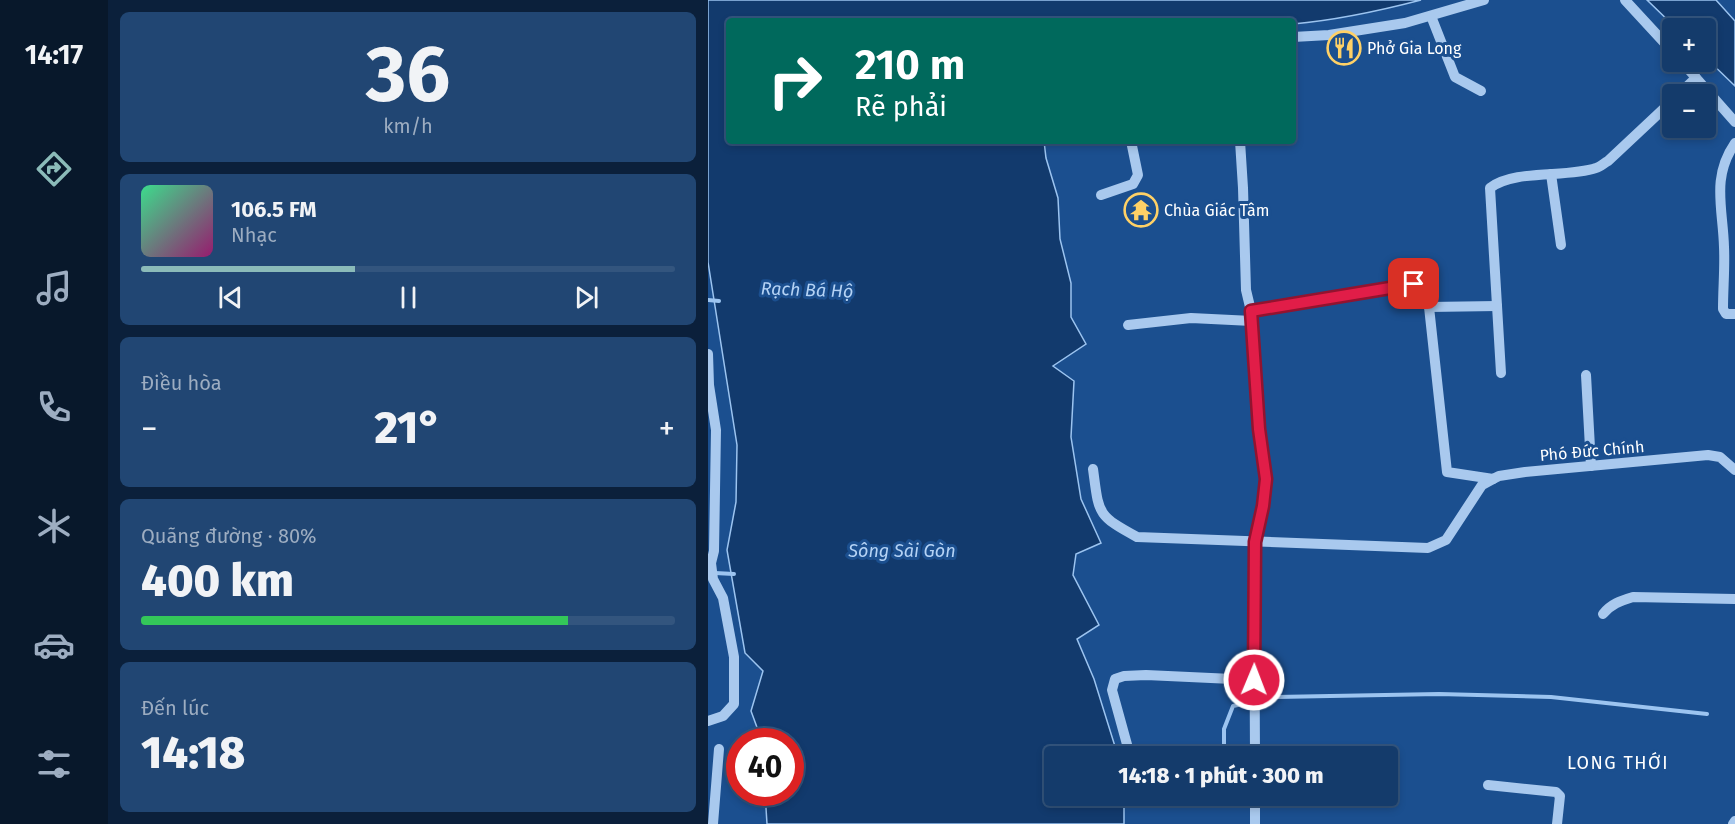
<!DOCTYPE html>
<html lang="vi">
<meta charset="utf-8">
<style>
body{margin:0;font-family:"Fira Sans",sans-serif;background:#214673;color:#f1f3f6;height:100vh;display:flex;flex-direction:column;font-size:22px;white-space:nowrap}
*{box-sizing:border-box;margin:0}
p{font-size:20px;color:#9dadc1}
.icon{flex:none;width:33px;height:33px;fill:none;stroke:currentColor;stroke-width:2;stroke-linecap:round;stroke-linejoin:round}
.map{position:relative;flex:1;overflow:hidden}
.sheet{display:flex;flex-direction:column;gap:12px;padding:12px;background:#0b203b;width:600px}
.sheet>*{flex:none}
.top-card{position:absolute;left:18px;top:18px;width:570px;height:126px;border-radius:6px;box-shadow:0 3px 9px #0003,0 0 0 2px #33557e;background:#00695c;color:#fff;overflow:hidden}
.fabs{position:absolute;left:954px;top:18px;display:grid;gap:12px}
.fabs a{display:grid;place-items:center;width:54px;height:54px;border-radius:6px;background:#143b6b;box-shadow:0 3px 9px #0003,0 0 0 2px #33557e;font-size:30px}
.speed{position:absolute;left:18px;top:728px;display:flex;gap:12px;font-size:30px;font-weight:700;text-align:center}
.speed>*{display:grid;place-content:center;width:78px;height:78px;border-radius:50%;background:#143b6b;box-shadow:0 3px 9px #0003,0 0 0 2px #33557e;line-height:1}
.speed .limit{border:9px solid #d22;background:#fff;color:#111}
.pin{position:absolute;display:grid;place-items:center;width:51px;height:51px;color:#fff;margin:-26px;border-radius:12px;box-shadow:0 3px 9px #0006}
.me{position:absolute;width:66px;margin:-33px;rotate:1deg;stroke-linejoin:round;filter:drop-shadow(0 0 4px #0008)}
.turn{display:flex;align-items:center;gap:21px;height:126px;padding:0 30px;font-size:27px}
.turn .icon{width:78px;height:78px;stroke-width:2.5}
.turn b{display:block;font-size:42px;line-height:51px}
.big{font-size:45px;font-weight:800;line-height:1.1}
.sheet .card{flex:1;display:flex;flex-direction:column;justify-content:center;gap:9px;min-width:0;padding:0 21px;border-radius:9px;background:#214673}
.sheet .dial{align-items:center;gap:0}
.dial b{font-size:78px;line-height:1}
.song{display:flex;align-items:center;gap:18px}
.cover{width:72px;height:72px;border-radius:9px;background:linear-gradient(135deg,hsl(150 70% 55%),hsl(320 70% 35%))}
.played{height:6px;border-radius:3px;background:linear-gradient(90deg,#8bbbb9 40%,#33557e 40%)}
.keys{display:flex;justify-content:space-around;direction:ltr}
.heat{display:flex;justify-content:space-between;align-items:center;font-size:33px;direction:ltr}
.charge{height:9px;border-radius:4px;background:linear-gradient(90deg,#34c759 80%,#33557e 0)}
.trip{position:absolute;left:336px;top:746px;width:354px;height:60px;border-radius:6px;background:#143b6b;box-shadow:0 3px 9px #0003,0 0 0 2px #33557e;font-weight:800;line-height:60px;text-align:center}
main{display:flex;flex:1;min-height:0}
.tab-bar{display:flex;flex-direction:column;width:108px;justify-content:space-around;align-items:center;background:#08182b;color:#9dadc1}
.tab-bar .icon{width:42px;height:42px}
.tab-bar .on{color:#8bbbb9}
.tab-bar b{font-size:27px;color:#f1f3f6}
.map>svg:first-child{display:block}
</style>
<main>
<nav class="tab-bar">
<b>14:17</b>
<svg class="icon on" aria-label="directions" viewBox="0 0 24 24"><path d="M12 3l9 9-9 9-9-9zM9 14v-3h6M13 9l2 2-2 2"/></svg>
<svg class="icon" aria-label="music" viewBox="0 0 24 24"><path d="M9 18V5l10-2v13"/><circle cx="6" cy="18" r="3"/><circle cx="16" cy="16" r="3"/></svg>
<svg class="icon" aria-label="phone" viewBox="0 0 24 24"><path d="M5 4h4l2 5-3 2q2 4 5 5l2-3 5 2v4C11 20 4 13 5 4z"/></svg>
<svg class="icon" aria-label="climate" viewBox="0 0 24 24"><path d="M12 3v18M4 7l16 10M4 17L20 7"/></svg>
<svg class="icon" aria-label="car" viewBox="0 0 24 24"><path d="M5 17H2v-5l4-1 3-4h7l3 4 3 1v5h-3M9 17h6M6 11h13"/><circle cx="7" cy="17" r="2"/><circle cx="17" cy="17" r="2"/></svg>
<svg class="icon" aria-label="filters" viewBox="0 0 24 24"><path d="M4 7h16M4 17h16"/><circle cx="9" cy="7" r="2"/><circle cx="15" cy="17" r="2"/></svg>
</nav>
<section class="sheet">
<div class="card dial"><b>36</b><p>km/h</p></div>
<div class="card">
<div class="song"><i class="cover"></i><div><b>106.5 FM</b><p>Nhạc</p></div></div>
<div class="played"></div>
<div class="keys"><svg class="icon" aria-label="previous" viewBox="0 0 24 24"><path d="M18 5L8 12l10 7zM5 5v14"/></svg><svg class="icon" aria-label="pause" viewBox="0 0 24 24"><path d="M8 5v14M16 5v14"/></svg><svg class="icon" aria-label="next" viewBox="0 0 24 24"><path d="M6 5l10 7-10 7zM19 5v14"/></svg></div>
</div>
<div class="card"><p>Điều hòa</p>
<div class="heat"><a>−</a><b class="big">21°</b><a>+</a></div>
</div>
<div class="card"><p>Quãng đường · 80%</p><b class="big">400 km</b><div class="charge"></div></div>
<div class="card"><p>Đến lúc</p><b class="big">14:18</b></div>
</section>
<div class="map">
<svg width="1027" height="824" viewBox="0 0 1027 824">
<rect width="100%" height="100%" fill="#1b4f8f"/>
<!-- water -->
<g fill="#123a6d" stroke="#9cc4f0" stroke-width="1.5">
<path d="M0 0H713C671 11 629 20 585 24V21H21V141H336L338 158 350 198 352 239 363 283V317L378 344 345 366 366 381 363 437 373 499 393 543 368 554 365 575 391 625 369 639 386 679 410 756H346V795H416V824H59L57 792H82V741H54L43 711 55 671 37 653 19 550 28 502 29 445 0 262Z"/>
<polygon points="939,0 1008,0 1027,21 1027,86 998,58 998,28 968,28"/>
</g>
<g fill="none" stroke-linecap="round" stroke-linejoin="round">
<!-- stream -->
<g stroke="#9cc4f0" stroke-width="4">
<polyline points="0,300 11,301"/>
<polyline points="7,573 26,574"/>
<polyline points="516,756 516,729 525,706 568,697 731,694 843,697 999,714"/>
</g>
<!-- minor -->
<g stroke="#a9c9ee" stroke-width="10">
<polyline points="917,0 964,51"/>
<polyline points="723,16 747,77 773,91"/>
<polyline points="585,37 621,35 697,23 776,0"/>
<polyline points="974,62 1027,122"/>
<polyline points="971,94 988,78"/>
<polyline points="532,141 535,188 538,290 543,311 551,429 558,479 555,506 547,542 546,568 547,756"/>
<path d="M1027 143C1003 178 1015 208 1016 247 1017 268 1015 288 1015 309L1018 314H1027"/>
<polyline points="843,174 853,245"/>
<polyline points="393,195 425,184 430,175 423,141"/>
<polyline points="721,307 789,306"/>
<polyline points="543,311 711,283 716,287 721,307 739,472 785,479 791,476 817,472 1000,455 1012,457 1027,470"/>
<polyline points="420,325 483,318 544,321"/>
<polyline points="0,354 1,385 8,430 6,551 3,563 5,579 15,598 26,657 26,704 15,716 0,721"/>
<path d="M793 373 782 188C806 169 859 178 888 168 892 167 896 163 900 161L964 101"/>
<polyline points="878,375 883,466"/>
<path d="M385 469C391 513 388 515 429 537L720 548 738 540 774 485 785 479"/>
<path d="M895 614C903 604 912 601 925 597L1027 599"/>
<polyline points="420,748 404,690 407,679 416,676 438,675 546,680"/>
<polyline points="780,785 848,792 852,796 849,824"/>
<polyline points="547,795 547,824"/>
<polyline points="5,824 11,749"/>
<polyline points="1025,824 1027,821"/>
</g>
</g>
<g fill="none" stroke-linecap="round" stroke-linejoin="round">
<!-- route casing -->
<g stroke="#92132f" stroke-width="15">
<polyline id="route" points="546,680 547,542 555,506 558,479 551,429 543,311 706,284"/>
</g>
<!-- route -->
<use href="#route" stroke="#e11d48" stroke-width="10"/>
</g>
<!-- icons -->
<defs>
<g id="restaurant-ring" transform="scale(1.725)"><circle r="9.5" fill="#1b4f8f" stroke="#ffd166" stroke-width="1.5"/><path d="M-5-6h1v4h1v-4h1v4h1v-4h1v5L-1.5 .5V6h-2V.5L-5-1ZM5-6V6H3V1.5H1.5Q1.5-4 5-6Z" fill="#ffd166"/></g>
<g id="temple-ring" transform="scale(1.725)"><circle r="9.5" fill="#1b4f8f" stroke="#ffd166" stroke-width="1.5"/><path d="M0-6L5-2H3V0L6.5 2.5H4V6H1.5V3h-3V6H-4V2.5H-6.5L-3 0V-2H-5Z" fill="#ffd166"/></g>
</defs>
<g fill-rule="evenodd">
<use href="#restaurant-ring" x="636" y="48"/>
<use href="#temple-ring" x="433" y="210"/>
</g>
<g text-anchor="middle" dominant-baseline="central" stroke-width="6" stroke-linejoin="round" paint-order="stroke">
<!-- poi labels -->
<g font-size="16" fill="#fff" stroke="#1b4f8f" text-anchor="start">
<text x="659" y="48">Phở Gia Long</text>
<text x="456" y="210">Chùa Giác Tâm</text>
</g>
<!-- street labels -->
<g font-size="16" fill="#fff" stroke="#1b4f8f">
<text transform="translate(884 451) rotate(-5)">Phó Đức Chính</text>
</g>
<!-- water labels -->
<g font-size="18" font-style="italic" fill="#b5d3f5" stroke="#1b4f8f">
<text transform="translate(99 290) rotate(2)">Rạch Bá Hộ</text>
<text x="194" y="551">Sông Sài Gòn</text>
</g>
<!-- neighbourhood labels -->
<g font-size="18" letter-spacing="1.5" fill="#fff" stroke="#1b4f8f">
<text x="910" y="763">LONG THỚI</text>
</g>
</g>
</svg>
<div class="fabs">
<a>+</a>
<a>−</a>
</div>
<div class="speed"><div class="limit">40</div></div>
<div class="pin" style="left:706px;top:284px;background:#d93025"><svg class="icon" aria-label="arrive" viewBox="0 0 24 24"><path d="M6 21V4h12l-3 4 3 4H6"/></svg></div>
<svg class="me" style="left:546px;top:680px" viewBox="-20 -20 40 40"><circle r="17" fill="#e11d48" stroke="#fff" stroke-width="3"/><path d="M0-11L8 9 0 5-8 9z" fill="#fff"/></svg>
<div class="trip">14:18 · 1 phút · 300 m</div>
<div class="top-card">
<div class="turn"><svg class="icon" aria-label="right" viewBox="0 0 24 24"><path d="M7 20v-9h11M14 6l5 5-5 5"/></svg><div><b>210 m</b>Rẽ phải</div></div>
</div>
</div>
</main>
